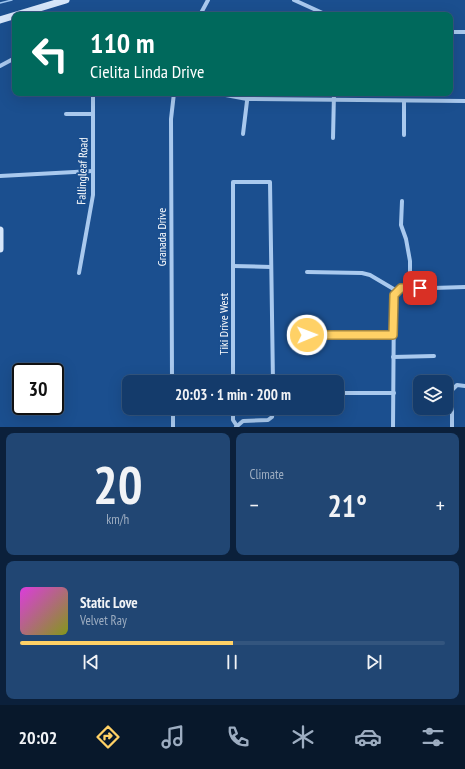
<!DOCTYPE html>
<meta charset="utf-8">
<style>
body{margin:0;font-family:"PT Sans Narrow",sans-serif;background:#214673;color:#f1f3f6;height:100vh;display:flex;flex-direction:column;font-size:15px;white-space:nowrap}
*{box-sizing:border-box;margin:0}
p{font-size:13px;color:#9dadc1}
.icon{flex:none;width:22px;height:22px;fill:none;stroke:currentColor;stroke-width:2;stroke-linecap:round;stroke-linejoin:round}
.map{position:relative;height:427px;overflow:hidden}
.side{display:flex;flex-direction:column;gap:6px;padding:6px;background:#0b203b;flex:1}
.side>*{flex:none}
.banner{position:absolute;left:12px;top:12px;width:441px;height:84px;border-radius:8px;box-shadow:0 4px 16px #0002,0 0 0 1px #33557e;background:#00695c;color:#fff;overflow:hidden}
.controls{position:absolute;left:413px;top:375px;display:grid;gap:8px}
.controls a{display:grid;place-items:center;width:40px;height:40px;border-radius:8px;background:#143b6b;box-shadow:0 4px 16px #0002,0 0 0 1px #33557e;font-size:20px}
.speed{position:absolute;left:12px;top:363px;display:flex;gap:8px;font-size:20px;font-weight:700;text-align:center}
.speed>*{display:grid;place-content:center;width:52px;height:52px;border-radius:50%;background:#143b6b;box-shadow:0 4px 16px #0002,0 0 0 1px #33557e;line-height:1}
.speed .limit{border:2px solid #111;border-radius:6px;background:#fff;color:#111}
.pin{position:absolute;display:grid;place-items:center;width:34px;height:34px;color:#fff;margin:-17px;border-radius:8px;box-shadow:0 2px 6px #0006}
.me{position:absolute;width:44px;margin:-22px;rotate:89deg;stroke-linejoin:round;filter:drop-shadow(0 0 3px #0008)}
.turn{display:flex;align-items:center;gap:14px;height:84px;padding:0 12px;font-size:18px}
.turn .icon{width:52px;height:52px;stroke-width:2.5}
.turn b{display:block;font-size:28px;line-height:34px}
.big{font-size:30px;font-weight:800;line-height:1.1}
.side .widget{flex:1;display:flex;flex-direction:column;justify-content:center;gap:6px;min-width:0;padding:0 14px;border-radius:8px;background:#214673}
.side .dial{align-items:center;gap:0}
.dial b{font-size:52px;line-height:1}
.song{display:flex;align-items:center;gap:12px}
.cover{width:48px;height:48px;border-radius:6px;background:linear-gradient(135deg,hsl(300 70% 55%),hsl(70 70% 35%))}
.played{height:4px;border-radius:2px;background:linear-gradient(90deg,#ffd166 50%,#33557e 50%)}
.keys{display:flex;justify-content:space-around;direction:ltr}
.heat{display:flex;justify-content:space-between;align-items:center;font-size:22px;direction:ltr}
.side .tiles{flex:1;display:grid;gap:6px;grid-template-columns:1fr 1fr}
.widget:last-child{grid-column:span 2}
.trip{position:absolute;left:122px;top:375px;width:222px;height:40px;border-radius:8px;background:#143b6b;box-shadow:0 4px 16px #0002,0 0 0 1px #33557e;font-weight:800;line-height:40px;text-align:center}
.tabs{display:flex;height:64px;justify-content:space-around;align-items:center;background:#08182b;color:#9dadc1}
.tabs .icon{width:28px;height:28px}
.tabs .current{color:#ffd166}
.tabs b{font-size:18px;color:#f1f3f6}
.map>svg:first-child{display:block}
</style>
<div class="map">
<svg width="465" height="427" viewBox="0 0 465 427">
<rect width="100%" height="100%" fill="#1b4f8f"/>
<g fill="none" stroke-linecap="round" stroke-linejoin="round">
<!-- stream -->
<polyline stroke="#9cc4f0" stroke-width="1.5" points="0,3 12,0"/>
<!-- street -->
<g stroke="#a9c9ee" stroke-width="4">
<polyline points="294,0 327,15"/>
<polyline points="200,15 208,0"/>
<polyline points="450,32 465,32"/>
<polyline points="0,66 15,58"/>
<polyline points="215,93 247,99 465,101"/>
<polyline points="404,101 404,135"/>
<polyline points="66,114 93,114"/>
<polyline points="243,134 248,93"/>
<polyline points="333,138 334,93"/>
<polyline points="0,176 93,171"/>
<polyline points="402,201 401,225 406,239 410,261 410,273 407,288"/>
<polyline points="233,266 271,267"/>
<polyline points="307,272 362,273 370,275 397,291"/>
<polyline points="79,273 93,195 93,93"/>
<polyline points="307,335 393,335"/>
<polyline points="393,357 434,356"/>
<polyline points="172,382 171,119 174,93"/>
<polyline points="233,382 233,182 270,182 273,382"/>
<polyline points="337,393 394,393"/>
<polyline points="173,408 173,427"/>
<polyline points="233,408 233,420 237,426"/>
<polyline points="236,427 243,421 268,420 272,417 273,408"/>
<polyline points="393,427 394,295 401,289 465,287"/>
<polyline points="452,427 452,390 457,385 465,386"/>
</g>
<!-- secondary -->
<g stroke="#d6e6fa" stroke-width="7">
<polyline points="0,20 66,0"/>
<polyline points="0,230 0,249"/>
</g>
</g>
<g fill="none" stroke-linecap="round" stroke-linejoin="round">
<!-- route casing -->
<g stroke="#a68842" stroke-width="10">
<polyline id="route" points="307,335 393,335 394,295 401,288 420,288"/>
</g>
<!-- route -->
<use href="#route" stroke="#ffd166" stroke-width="7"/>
</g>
<g text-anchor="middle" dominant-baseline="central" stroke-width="4" stroke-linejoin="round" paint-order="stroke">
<!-- street labels -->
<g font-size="12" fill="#fff" stroke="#1b4f8f">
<text transform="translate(82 171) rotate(-88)">Fallingleaf Road</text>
<text transform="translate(161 237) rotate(-90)">Granada Drive</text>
<text transform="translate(223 324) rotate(-90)">Tiki Drive West</text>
</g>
</g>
</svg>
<div class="controls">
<a><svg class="icon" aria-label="layers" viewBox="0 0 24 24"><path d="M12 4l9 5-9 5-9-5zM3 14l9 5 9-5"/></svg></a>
</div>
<div class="speed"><div class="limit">30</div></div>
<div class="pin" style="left:420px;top:288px;background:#d93025"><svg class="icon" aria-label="arrive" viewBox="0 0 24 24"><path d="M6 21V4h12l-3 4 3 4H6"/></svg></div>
<svg class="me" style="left:307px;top:335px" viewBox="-20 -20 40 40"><circle r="17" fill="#ffd166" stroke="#fff" stroke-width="3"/><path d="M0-11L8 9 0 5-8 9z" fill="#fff"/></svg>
<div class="trip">20:03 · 1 min · 200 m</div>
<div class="banner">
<div class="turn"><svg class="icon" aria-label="left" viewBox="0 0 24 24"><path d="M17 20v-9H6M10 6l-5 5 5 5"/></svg><div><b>110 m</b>Cielita Linda Drive</div></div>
</div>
</div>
<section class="side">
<div class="tiles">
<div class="widget dial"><b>20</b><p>km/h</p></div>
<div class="widget"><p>Climate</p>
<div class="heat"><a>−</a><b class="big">21°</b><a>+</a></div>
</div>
<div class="widget">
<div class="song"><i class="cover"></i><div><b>Static Love</b><p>Velvet Ray</p></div></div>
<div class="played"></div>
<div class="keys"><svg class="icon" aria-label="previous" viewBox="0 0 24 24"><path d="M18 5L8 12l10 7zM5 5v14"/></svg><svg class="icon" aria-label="pause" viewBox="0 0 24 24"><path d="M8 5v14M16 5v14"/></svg><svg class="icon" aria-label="next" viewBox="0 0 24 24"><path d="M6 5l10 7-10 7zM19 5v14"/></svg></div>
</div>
</div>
</section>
<nav class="tabs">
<b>20:02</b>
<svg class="icon current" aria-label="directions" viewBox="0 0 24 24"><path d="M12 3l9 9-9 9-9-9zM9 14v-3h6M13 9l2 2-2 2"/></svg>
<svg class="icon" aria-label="music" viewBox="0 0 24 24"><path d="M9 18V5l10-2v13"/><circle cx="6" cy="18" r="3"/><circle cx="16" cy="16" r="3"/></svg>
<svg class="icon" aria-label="phone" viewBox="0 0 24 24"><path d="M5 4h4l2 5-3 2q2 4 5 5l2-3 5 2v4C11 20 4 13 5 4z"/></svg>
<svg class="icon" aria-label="climate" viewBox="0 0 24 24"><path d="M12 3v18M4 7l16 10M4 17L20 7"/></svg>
<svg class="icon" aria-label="car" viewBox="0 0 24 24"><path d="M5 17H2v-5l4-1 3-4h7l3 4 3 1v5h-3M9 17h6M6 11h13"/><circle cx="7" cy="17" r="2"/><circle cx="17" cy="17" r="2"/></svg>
<svg class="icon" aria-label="filters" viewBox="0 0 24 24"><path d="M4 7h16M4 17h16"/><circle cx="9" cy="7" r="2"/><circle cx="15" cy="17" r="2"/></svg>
</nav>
